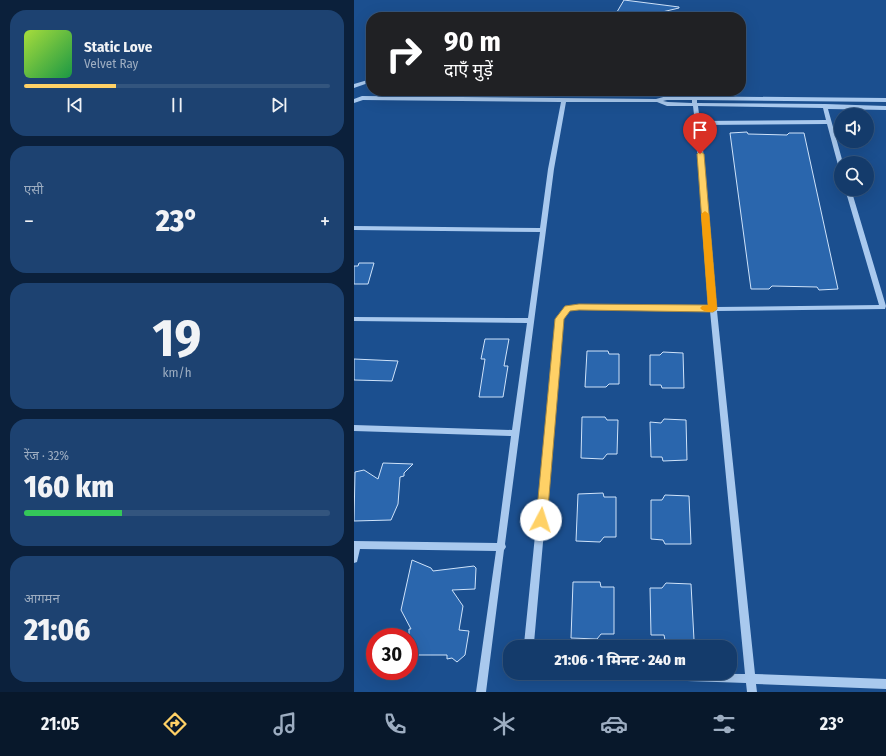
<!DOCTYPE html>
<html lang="hi">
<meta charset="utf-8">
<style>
body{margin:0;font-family:"Fira Sans Condensed","Noto Sans Devanagari",sans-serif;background:#1d4271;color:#f1f3f6;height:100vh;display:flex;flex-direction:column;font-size:15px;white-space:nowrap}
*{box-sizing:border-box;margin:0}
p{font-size:13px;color:#9dadc1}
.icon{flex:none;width:22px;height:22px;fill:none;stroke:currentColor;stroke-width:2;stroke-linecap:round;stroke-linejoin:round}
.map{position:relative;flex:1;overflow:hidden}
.details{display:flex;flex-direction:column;gap:10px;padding:10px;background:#0b203b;width:354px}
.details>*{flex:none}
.guide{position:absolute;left:12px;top:12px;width:380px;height:84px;border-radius:16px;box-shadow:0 4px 16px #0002,0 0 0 1px #33557e;background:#202124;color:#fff;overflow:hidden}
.tools{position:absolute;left:480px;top:108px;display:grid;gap:8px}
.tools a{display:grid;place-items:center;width:40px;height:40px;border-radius:50%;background:#143b6b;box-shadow:0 4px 16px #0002,0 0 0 1px #33557e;font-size:20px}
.speed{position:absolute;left:12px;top:628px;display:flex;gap:8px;font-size:20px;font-weight:700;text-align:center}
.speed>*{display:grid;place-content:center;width:52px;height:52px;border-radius:50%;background:#143b6b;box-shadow:0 4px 16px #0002,0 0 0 1px #33557e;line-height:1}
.speed .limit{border:6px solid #d22;background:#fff;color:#111}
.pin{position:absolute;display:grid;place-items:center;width:34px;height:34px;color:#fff;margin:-41px -17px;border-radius:50% 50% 50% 0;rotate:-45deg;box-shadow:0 0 4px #0007}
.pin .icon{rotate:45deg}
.me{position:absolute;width:44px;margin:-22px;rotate:5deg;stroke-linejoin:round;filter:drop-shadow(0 0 3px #0008)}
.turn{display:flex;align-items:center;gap:14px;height:84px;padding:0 12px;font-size:18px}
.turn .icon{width:52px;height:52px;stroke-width:2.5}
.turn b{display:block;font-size:28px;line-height:34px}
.big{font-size:30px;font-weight:800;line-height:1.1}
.details .card{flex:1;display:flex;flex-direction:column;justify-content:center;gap:6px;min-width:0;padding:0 14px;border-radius:16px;background:#1d4271}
.details .dial{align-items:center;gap:0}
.dial b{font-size:52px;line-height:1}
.song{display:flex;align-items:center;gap:12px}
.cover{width:48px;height:48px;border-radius:6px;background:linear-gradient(135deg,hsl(80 70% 55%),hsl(140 70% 35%))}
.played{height:4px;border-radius:2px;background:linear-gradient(90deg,#ffd166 30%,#33557e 30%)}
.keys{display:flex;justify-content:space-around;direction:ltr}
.heat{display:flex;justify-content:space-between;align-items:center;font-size:22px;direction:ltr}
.charge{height:6px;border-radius:3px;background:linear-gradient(90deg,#34c759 32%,#33557e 0)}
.trip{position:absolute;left:149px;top:640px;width:234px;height:40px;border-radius:16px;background:#143b6b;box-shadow:0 4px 16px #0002,0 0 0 1px #33557e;font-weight:800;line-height:40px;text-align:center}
.tabs{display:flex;height:64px;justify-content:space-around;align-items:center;background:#08182b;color:#9dadc1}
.tabs .icon{width:28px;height:28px}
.tabs .on{color:#ffd166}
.tabs b{font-size:18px;color:#f1f3f6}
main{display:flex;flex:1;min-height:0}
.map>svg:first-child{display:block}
</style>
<main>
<section class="details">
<div class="card">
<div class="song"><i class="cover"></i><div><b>Static Love</b><p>Velvet Ray</p></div></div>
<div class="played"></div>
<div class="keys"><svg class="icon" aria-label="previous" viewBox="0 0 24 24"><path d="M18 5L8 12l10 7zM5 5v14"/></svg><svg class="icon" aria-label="pause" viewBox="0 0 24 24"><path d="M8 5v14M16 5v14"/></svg><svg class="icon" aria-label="next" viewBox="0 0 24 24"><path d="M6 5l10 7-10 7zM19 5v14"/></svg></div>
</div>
<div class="card"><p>एसी</p>
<div class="heat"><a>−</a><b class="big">23°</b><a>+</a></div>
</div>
<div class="card dial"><b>19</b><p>km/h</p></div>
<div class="card"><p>रेंज · 32%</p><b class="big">160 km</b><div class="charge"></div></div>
<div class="card"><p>आगमन</p><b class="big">21:06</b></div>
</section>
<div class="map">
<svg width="532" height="692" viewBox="0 0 532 692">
<rect width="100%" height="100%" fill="#1b4f8f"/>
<!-- building -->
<g fill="#2a66ad" stroke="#cfe3fa">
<polygon points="270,0 325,7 325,8 287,17 260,17"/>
<polygon points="393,132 394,134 433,135 435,133 450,133 484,289 465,290 463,287 418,286 415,289 397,289 376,133"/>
<polygon points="5,263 20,263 14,284 0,284 0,266 4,266"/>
<polygon points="131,339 155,339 150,366 154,366 149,397 125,397 131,359 127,359"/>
<polygon points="233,351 254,351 255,354 265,354 265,384 255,384 252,387 231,387"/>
<polygon points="309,352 329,353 330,388 308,388 307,385 296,385 296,355 306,355"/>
<polygon points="0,359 44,361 38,381 0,380"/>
<polygon points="228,417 251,417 253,420 264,420 263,454 253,454 249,459 227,458"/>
<polygon points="310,419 332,420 333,460 309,461 308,457 297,457 296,422 307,423"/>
<polygon points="29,463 59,464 50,473 50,476 46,477 44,504 37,520 0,521 1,472 10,470 24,479"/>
<polygon points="249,493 250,497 262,497 262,537 250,537 246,542 222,541 224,494"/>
<polygon points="311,495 335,496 337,544 311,544 309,540 297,539 297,500 308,500"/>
<polygon points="58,560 77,568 79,571 120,566 122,568 121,589 98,590 109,606 105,630 115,631 111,655 103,662 98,658 93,659 93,655 55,655 55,629 57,629 47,610"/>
<polygon points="219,582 246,582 247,587 260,587 260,634 247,634 243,639 217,638"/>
<polygon points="312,583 337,584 340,640 311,640 310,635 297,635 296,588 308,588"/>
</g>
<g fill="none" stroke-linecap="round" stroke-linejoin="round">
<!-- minor -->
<g fill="#a9c9ee" fill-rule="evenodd">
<polygon points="17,79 17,82 0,88 0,84"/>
<path d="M8 96 302 99 313 96 532 98V102L343 100V103L471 104 532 106V110L474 109 489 163H487V167L484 165 473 124 347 125 362 307 525 305 491 189H497L532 306 531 309 363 311 401 674 532 679V689L402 684 403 692H393L392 683 245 678 242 676 240 673 391 674 356 311 225 309 216 310 209 319 180 643 182 647H172L170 644 203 319 212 306 225 305 355 307 341 123 339 106H313L303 102H212L200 169 151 544 152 547 150 550 132 692H122L142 551 6 549 3 562 0 563V541L143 543 157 436 0 431V425L158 430 173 323 0 321V317L174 318 186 232 0 230V226L186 228 194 169 207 102 9 100 0 103V99ZM313 100H338V103L314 102 309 101ZM344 106 469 108 472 120 346 121Z"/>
</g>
</g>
<!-- route -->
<polygon fill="#ffd166" stroke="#a68842" points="346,151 350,154 363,309 359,312 225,310 216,311 210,319 193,520 191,524 187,525 183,524 182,520 201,319 211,306 225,304 354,305 343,154"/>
<!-- slow -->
<path fill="#f59e0b" d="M351 211 355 214 363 309C360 313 350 313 346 308L348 306 354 305 347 214Z"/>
</svg>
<div class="tools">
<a><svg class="icon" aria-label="sound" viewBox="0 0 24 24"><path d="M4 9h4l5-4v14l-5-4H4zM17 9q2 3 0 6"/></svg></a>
<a><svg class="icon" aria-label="search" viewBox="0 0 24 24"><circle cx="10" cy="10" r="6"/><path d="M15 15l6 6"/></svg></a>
</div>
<div class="speed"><div class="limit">30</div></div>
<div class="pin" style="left:346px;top:154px;background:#d93025"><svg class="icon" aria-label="arrive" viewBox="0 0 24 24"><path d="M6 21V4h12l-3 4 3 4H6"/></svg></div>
<svg class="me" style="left:187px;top:520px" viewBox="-20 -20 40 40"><circle r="19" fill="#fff"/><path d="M0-13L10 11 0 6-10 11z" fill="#ffd166"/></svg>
<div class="trip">21:06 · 1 मिनट · 240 m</div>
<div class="guide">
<div class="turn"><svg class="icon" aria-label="right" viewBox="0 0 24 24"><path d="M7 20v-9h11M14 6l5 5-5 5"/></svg><div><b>90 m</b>दाएँ मुड़ें</div></div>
</div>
</div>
</main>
<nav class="tabs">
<b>21:05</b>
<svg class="icon on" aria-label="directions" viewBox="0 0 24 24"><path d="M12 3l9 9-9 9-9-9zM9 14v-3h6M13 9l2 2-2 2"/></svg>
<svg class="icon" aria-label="music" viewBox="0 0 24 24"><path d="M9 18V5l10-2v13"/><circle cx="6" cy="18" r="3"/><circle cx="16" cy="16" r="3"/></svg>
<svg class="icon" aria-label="phone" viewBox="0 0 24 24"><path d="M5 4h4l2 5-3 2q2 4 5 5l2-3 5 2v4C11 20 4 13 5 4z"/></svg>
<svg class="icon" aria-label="climate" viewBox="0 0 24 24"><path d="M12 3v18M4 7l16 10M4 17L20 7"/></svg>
<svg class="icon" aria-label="car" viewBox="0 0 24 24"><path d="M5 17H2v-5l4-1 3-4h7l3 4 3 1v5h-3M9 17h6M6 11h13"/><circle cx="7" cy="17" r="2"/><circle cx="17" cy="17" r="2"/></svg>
<svg class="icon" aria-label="filters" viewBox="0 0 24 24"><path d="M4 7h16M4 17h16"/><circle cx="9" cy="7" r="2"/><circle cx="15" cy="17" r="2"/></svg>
<b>23°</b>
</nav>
